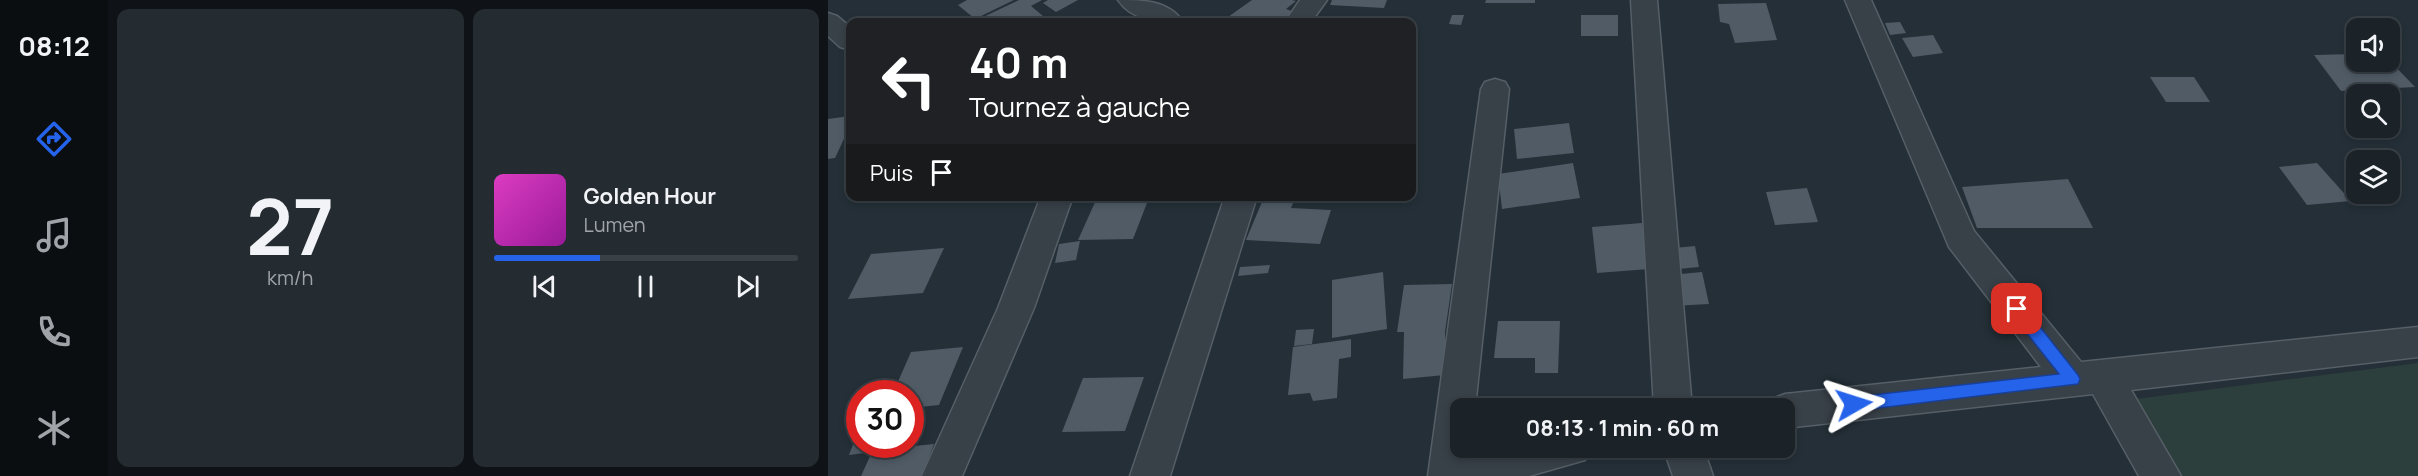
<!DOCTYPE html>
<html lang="fr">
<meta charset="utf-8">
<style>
body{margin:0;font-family:Manrope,sans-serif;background:#242b31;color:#f1f3f6;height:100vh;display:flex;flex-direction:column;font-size:22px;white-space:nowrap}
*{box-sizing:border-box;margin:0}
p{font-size:20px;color:#a0a4a8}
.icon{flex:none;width:33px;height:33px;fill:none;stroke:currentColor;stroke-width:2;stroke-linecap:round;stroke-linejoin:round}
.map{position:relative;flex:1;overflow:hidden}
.details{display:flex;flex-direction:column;gap:9px;padding:9px;background:#0f1317;width:720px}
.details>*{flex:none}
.top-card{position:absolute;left:18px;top:18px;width:570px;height:183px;border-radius:12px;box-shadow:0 3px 9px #0003,0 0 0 2px #394046;background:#202124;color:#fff;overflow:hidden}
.controls{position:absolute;left:1518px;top:18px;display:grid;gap:12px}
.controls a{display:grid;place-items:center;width:54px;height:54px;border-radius:12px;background:#1b2329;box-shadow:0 3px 9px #0003,0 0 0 2px #394046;font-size:30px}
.speed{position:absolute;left:18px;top:380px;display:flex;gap:12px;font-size:30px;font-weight:700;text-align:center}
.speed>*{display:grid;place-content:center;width:78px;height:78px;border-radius:50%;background:#1b2329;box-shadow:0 3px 9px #0003,0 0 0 2px #394046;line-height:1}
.speed .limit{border:9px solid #d22;background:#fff;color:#111}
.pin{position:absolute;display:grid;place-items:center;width:51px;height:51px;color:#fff;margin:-26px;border-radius:12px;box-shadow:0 3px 9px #0006}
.me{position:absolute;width:66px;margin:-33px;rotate:84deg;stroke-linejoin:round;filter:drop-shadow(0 0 4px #0008)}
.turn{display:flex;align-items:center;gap:21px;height:126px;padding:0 24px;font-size:27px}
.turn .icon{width:78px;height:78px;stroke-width:2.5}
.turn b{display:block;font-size:42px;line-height:51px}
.then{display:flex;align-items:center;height:57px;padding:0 24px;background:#0003;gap:12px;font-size:22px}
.details .tile{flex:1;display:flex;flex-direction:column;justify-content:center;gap:9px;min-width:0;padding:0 21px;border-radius:12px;background:#242b31}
.details .dial{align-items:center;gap:0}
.dial b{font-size:78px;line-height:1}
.song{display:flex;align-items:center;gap:18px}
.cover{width:72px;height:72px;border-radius:9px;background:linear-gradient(135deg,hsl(310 70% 55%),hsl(300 70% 35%))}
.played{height:6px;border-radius:3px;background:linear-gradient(90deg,#2563eb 35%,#394046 35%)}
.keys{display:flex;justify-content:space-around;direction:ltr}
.details .tiles{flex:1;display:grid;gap:9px;grid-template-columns:repeat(2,1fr)}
.trip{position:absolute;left:622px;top:398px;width:345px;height:60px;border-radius:12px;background:#1b2329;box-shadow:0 3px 9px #0003,0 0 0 2px #394046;font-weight:700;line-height:60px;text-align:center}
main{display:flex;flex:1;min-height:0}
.tab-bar{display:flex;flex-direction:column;width:108px;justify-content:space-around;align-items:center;background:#0b0e10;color:#a0a4a8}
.tab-bar .icon{width:42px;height:42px}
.tab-bar .selected{color:#2563eb}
.tab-bar b{font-size:27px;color:#f1f3f6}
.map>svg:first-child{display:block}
</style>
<main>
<nav class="tab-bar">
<b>08:12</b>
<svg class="icon selected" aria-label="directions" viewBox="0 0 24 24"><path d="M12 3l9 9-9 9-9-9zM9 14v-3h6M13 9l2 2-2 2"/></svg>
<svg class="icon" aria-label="music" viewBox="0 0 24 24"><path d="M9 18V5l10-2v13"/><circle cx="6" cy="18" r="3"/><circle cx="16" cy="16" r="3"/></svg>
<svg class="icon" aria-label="phone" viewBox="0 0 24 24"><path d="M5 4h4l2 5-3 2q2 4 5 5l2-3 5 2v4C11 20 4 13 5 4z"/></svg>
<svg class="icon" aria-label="climate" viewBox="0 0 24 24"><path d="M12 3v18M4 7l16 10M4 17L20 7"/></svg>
</nav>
<section class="details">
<div class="tiles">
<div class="tile dial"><b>27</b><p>km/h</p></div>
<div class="tile">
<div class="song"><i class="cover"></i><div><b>Golden Hour</b><p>Lumen</p></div></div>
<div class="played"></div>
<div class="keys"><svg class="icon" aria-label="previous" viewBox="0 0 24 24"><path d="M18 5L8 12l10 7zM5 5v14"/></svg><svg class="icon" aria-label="pause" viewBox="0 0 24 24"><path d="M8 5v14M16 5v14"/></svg><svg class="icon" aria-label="next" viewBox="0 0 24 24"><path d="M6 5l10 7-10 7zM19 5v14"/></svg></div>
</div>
</div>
</section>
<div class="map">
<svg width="1590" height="476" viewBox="0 0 1590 476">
<rect width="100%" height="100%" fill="#242f37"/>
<!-- green -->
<polygon fill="#2c3f3d" points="1590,363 1590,476 1351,476 1308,399"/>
<!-- building -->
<g fill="#505b66">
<polygon points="139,0 186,0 147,19 130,5"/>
<polygon points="191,0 214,0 203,6 215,16 202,22 149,20"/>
<polygon points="220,0 250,0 228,12 215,3"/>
<polygon points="424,0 464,0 468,1 458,9 469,13 457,22 412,22 400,17"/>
<polygon points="504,0 559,0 556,8 502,5"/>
<polygon points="658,0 707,0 707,3 657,3"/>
<polygon points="938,3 949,40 907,43 901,24 892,22 890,4"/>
<polygon points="624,15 636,15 633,25 621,24"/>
<rect x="753" y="15" width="37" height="21"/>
<polygon points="1072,22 1078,33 1062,35 1057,23"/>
<polygon points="1105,35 1115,53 1085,57 1074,38"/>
<polygon points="1528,54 1528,62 1563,62 1587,87 1513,91 1486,55"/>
<polygon points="1322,77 1366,77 1382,102 1338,102"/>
<polygon points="22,116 22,126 7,158 0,159 0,119"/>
<polygon points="741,123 746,153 689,159 686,129"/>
<polygon points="745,163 752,198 674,209 670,174"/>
<polygon points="1489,163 1523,201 1479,205 1451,167"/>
<polygon points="1240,179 1265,228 1149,228 1134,187"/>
<polygon points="979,188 990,222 947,225 938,192"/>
<polygon points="436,197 467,198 463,208 503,210 492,244 418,240"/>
<polygon points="321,198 305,239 250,240 268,200"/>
<polygon points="814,223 821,269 769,273 764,227"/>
<polygon points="252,241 248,260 227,263 231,244"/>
<polygon points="867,246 871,267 850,269 846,248"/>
<polygon points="116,248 95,293 20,299 43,254"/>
<polygon points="442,265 440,273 410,276 412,267"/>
<polygon points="555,272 559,329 504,338 504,280"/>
<polygon points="874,272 881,304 844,306 842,275"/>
<polygon points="624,284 617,332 617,375 575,379 576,332 569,332 576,285"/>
<polygon points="670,321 732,321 730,373 707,373 707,358 666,358"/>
<polygon points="486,329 484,344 466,346 468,330"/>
<polygon points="523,339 523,357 511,359 509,398 485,401 482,393 460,395 465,347"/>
<polygon points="135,347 111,405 82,408 82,393 65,393 83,352"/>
<polygon points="316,377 297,431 234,432 255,378"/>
<polygon points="31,429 32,444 59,444 57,449 106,444 94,476 33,476 44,452 21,455"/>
</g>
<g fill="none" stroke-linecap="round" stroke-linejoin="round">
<!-- minor casing -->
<g stroke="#565e66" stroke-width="3">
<g id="minor">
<path d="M290 0C313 0 341 0 355 22 333 24 304 21 290 0Z"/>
<polygon points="472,0 499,0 483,22 457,22"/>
<polygon points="803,0 829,0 864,408 826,408"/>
<polygon points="1017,0 1043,0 1146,231 1253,362 1590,327 1590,357 1303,390 1353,476 1311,476 1265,394 957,428 957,408 939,408 944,399 957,394 1213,367 1121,247"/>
<polygon points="0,13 9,16 22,27 22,50 12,47 0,36"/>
<polygon points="667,79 677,82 681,89 647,408 633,408 633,447 643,447 642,453 667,447 763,447 757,460 701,476 600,476 653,89 657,82"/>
<polygon points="213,196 245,196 206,308 134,476 94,476 170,308"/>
<polygon points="397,196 429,196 342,476 302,476"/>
<polygon points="835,447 875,447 885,476 845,476"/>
</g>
</g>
<!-- minor -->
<use href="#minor" fill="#384048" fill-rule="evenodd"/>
</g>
<!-- route -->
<polygon fill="#2563eb" stroke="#184099" stroke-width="1.5" points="1189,303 1194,304 1250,375 1252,379 1250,384 1026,411 1021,409 1018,404 1021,399 1026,397 1231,374 1183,313 1181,309 1183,304"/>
</svg>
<div class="controls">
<a><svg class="icon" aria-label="sound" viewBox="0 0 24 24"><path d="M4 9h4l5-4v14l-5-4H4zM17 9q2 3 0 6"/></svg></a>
<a><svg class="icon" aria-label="search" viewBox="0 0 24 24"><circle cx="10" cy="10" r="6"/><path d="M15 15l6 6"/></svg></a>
<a><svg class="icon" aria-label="layers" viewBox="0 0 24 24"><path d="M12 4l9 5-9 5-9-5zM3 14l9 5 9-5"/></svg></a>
</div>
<div class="speed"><div class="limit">30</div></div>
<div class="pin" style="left:1189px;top:309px;background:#d93025"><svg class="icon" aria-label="arrive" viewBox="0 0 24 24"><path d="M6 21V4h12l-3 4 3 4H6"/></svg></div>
<svg class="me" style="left:1026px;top:404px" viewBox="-20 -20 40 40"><path d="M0-17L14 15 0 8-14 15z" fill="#2563eb" stroke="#fff" stroke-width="4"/></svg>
<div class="trip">08:13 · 1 min · 60 m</div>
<div class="top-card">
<div class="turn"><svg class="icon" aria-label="left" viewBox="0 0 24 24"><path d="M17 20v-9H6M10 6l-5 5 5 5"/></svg><div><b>40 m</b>Tournez à gauche</div></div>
<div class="then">Puis<svg class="icon" aria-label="arrive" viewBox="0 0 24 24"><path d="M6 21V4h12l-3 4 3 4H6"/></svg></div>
</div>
</div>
</main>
